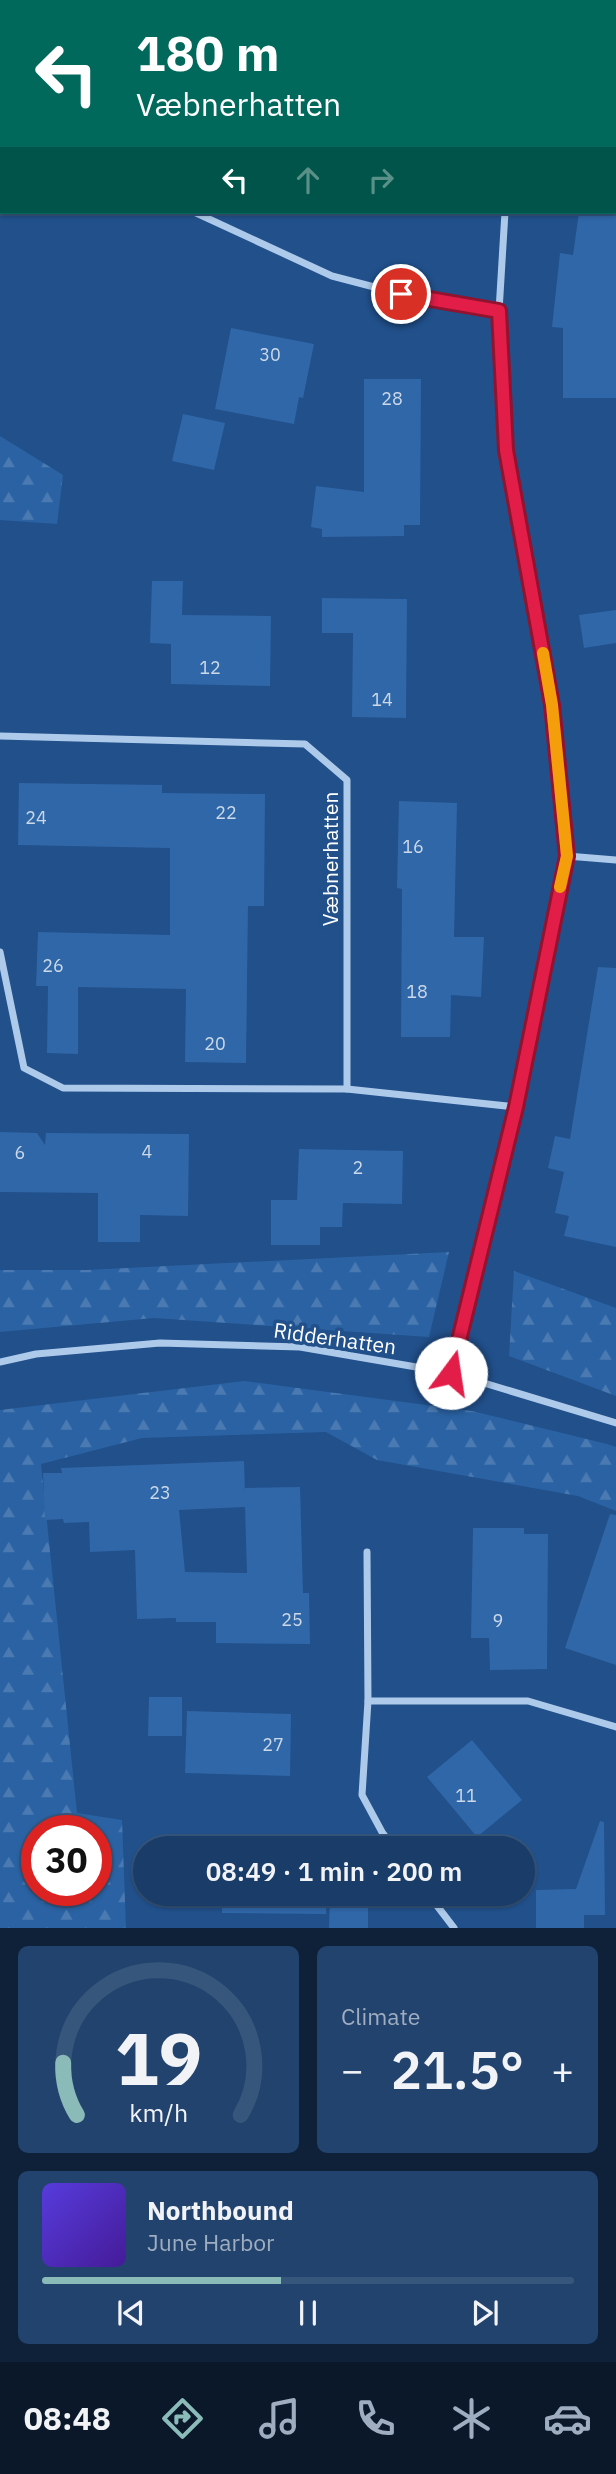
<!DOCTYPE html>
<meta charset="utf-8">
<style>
body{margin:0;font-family:"IBM Plex Sans",sans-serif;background:#22436e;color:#f1f3f6;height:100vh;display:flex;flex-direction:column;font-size:26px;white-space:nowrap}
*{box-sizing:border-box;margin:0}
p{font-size:23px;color:#9fadc0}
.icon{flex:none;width:38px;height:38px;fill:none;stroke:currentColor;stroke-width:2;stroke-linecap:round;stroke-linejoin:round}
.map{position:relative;height:1928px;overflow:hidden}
.drawer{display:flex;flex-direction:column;gap:18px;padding:18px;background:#0e2139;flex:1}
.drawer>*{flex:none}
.banner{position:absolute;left:0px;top:0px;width:616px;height:214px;box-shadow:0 2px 5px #0004,0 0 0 2px #37567c;background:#00695c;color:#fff;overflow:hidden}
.speed{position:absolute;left:21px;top:1815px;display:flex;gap:14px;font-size:35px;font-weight:700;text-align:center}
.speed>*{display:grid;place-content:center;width:91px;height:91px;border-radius:50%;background:#193c68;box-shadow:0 2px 5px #0004,0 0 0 2px #37567c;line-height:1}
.speed .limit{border:10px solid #d22;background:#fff;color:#111}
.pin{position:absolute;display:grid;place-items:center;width:60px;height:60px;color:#fff;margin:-30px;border:4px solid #fff;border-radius:50%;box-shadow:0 2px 7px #0007}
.me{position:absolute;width:77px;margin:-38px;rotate:14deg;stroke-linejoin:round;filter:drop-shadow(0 0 5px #0008)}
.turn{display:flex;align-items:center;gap:24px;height:147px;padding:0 21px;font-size:32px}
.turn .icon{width:91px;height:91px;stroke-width:2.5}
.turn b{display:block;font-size:49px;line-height:60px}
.lanes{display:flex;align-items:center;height:66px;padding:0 21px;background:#0003;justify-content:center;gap:35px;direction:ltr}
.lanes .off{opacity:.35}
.big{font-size:52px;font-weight:600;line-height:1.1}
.drawer .widget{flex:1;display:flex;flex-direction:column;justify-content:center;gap:10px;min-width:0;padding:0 24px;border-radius:10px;background:#22436e}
.drawer .dial{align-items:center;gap:0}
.dial svg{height:182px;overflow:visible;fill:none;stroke:#37567c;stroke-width:7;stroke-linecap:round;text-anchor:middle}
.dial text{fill:#f1f3f6;stroke:none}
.song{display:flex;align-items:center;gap:21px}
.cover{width:84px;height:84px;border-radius:10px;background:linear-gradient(135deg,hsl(250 70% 55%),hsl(260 70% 35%))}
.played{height:7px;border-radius:4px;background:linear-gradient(90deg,#8bbbb9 45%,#37567c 45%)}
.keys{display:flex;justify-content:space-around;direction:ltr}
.heat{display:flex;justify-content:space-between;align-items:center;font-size:38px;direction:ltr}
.drawer .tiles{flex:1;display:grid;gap:18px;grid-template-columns:1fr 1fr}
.widget:last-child{grid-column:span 2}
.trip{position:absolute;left:133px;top:1836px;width:402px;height:70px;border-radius:35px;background:#193c68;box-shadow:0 2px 5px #0004,0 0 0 2px #37567c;font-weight:600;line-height:70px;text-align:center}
.menu{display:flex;height:112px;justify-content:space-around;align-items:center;background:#0a182a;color:#9fadc0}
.menu .icon{width:49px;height:49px}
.menu .on{color:#8bbbb9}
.menu b{font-size:32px;color:#f1f3f6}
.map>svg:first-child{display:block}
</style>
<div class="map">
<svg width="616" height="1928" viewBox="0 0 616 1928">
<defs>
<pattern id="forest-firs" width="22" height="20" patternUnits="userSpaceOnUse" patternTransform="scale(1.75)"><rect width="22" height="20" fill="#2a62a3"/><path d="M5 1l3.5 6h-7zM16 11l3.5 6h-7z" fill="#4a7ab1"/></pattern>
</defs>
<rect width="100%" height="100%" fill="#21508b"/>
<!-- forest -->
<g fill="url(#forest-firs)" fill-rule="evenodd">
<polygon points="0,436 63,475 57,524 0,520"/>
<polygon points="449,1252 429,1337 154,1318 0,1332 0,1270 87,1270"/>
<polygon points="514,1271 616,1308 616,1396 509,1356"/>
<path d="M244 1381 472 1411 607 1444 616 1447V1511L578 1496 377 1460 326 1432 142 1438 41 1464 77 1813 122 1820 126 1928H0V1410ZM37 1830H96V1890H37Z"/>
</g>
<!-- building -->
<g fill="#3067a8" fill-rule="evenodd">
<polygon points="579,212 616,212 616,398 563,398 563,328 552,327 560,253 573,255"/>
<polygon points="231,328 314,344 303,398 299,397 294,424 215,409"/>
<polygon points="364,379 421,379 420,525 404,525 404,536 322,537 322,529 311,527 316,486 364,492"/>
<polygon points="183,414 225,423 214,470 172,461"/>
<polygon points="152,581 183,581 182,615 271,616 270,686 171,684 171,644 150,643"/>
<polygon points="322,598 407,599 406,718 352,717 353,633 322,633"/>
<polygon points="616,610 616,643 584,648 579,615"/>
<polygon points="19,783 162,785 162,793 265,794 264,906 248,906 246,1063 185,1062 186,989 78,987 78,1054 47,1053 48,986 36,986 38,932 170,935 170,848 18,845"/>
<polygon points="399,801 457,803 454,937 484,937 481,997 451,995 450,1037 401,1037 402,889 397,888"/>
<polygon points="598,967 616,968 616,1247 564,1236 569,1216 555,1213 564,1172 548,1168 555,1136 570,1139"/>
<polygon points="0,1132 37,1133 45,1145 46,1133 189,1134 188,1216 140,1215 140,1242 98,1242 98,1193 0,1192"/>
<polygon points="299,1149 403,1151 402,1204 343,1203 342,1227 320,1227 320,1245 271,1245 271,1200 297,1200"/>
<path d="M244 1461 245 1494V1488L300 1487 303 1593H309L310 1644 216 1643V1622H176V1618L137 1619 135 1550 90 1552 89 1522 64 1523 63 1519 45 1520 43 1473H62L61 1468ZM245 1507 247 1573 185 1572 179 1510Z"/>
<polygon points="610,1514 616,1515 616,1665 565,1648"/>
<polygon points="473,1528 524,1528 524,1534 548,1534 547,1669 490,1670 489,1638 471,1638"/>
<polygon points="149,1697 182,1697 182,1736 148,1736"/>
<polygon points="187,1711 291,1714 290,1776 185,1773"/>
<polygon points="472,1740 522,1800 477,1837 427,1777"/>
<polygon points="600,1821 604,1822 605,1915 584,1915 584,1928 536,1928 536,1890 576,1889"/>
<polygon points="223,1838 328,1839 327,1848 223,1848"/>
<polygon points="222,1894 327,1894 326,1914 222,1913"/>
<polygon points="330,1894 368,1894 368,1928 329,1928"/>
</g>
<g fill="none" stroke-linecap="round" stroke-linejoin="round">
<!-- street -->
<g stroke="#aecaeb" stroke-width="7">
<polyline points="570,2 571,0"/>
<polyline points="0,153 2,149"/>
<polyline points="194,212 332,276 401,294 499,311"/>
<polyline points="0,736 305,744 347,780 347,1089"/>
<polyline points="567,856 616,860"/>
<polyline points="0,952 24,1068 63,1088 347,1089 516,1107"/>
<polyline points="0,1362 36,1354 160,1343 300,1347 451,1373 616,1423"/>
<polyline points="451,1373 516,1107 567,856 552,705 506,450 499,311 505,212"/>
<polyline points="367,1552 368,1701 362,1795 382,1832 394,1848"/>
<polyline points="368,1701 528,1701 616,1727"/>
<polyline points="428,1894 454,1928"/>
</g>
</g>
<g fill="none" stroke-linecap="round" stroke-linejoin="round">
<!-- route casing -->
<g stroke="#92132f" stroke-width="18">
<polyline id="route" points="401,294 499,311 506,450 552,705 567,856 516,1107 451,1373"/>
</g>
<!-- route -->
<use href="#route" stroke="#e11d48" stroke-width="12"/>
<!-- slow -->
<polyline stroke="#f59e0b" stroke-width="12" points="543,653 552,705 567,856 560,887"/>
</g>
<g text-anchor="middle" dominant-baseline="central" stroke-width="7" stroke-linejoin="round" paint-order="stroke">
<!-- number labels -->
<g font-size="18" fill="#cbd9e9">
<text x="270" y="354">30</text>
<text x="392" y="398">28</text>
<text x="210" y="667">12</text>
<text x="382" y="699">14</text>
<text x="226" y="812">22</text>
<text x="36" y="817">24</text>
<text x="413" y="846">16</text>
<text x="53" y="965">26</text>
<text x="417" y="991">18</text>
<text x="215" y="1043">20</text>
<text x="147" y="1151">4</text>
<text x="20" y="1152">6</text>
<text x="358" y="1167">2</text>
<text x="160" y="1492">23</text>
<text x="292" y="1619">25</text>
<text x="498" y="1620">9</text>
<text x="273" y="1744">27</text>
<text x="466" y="1795">11</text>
</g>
<!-- street labels -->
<g font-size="21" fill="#fff" stroke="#21508b">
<text transform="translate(330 859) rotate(-90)">Væbnerhatten</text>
<text transform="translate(335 1338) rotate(8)">Ridderhatten</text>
</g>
</g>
</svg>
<div class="speed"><div class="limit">30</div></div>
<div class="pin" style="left:401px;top:294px;background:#d93025"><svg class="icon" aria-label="arrive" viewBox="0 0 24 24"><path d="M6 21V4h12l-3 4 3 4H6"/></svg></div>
<svg class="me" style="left:451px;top:1373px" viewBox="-20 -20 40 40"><circle r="19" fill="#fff"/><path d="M0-13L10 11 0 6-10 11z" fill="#e11d48"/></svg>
<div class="trip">08:49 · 1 min · 200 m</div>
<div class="banner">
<div class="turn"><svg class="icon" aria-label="left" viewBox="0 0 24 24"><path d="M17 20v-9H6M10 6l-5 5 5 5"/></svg><div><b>180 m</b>Væbnerhatten</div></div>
<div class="lanes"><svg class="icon" aria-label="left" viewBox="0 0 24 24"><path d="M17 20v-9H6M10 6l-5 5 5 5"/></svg><svg class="icon off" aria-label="ahead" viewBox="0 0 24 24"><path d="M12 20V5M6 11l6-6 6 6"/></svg><svg class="icon off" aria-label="right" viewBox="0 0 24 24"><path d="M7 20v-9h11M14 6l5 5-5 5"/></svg></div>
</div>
</div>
<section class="drawer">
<div class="tiles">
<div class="widget dial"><svg viewBox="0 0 100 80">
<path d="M14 69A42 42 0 1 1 86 69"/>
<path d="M14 69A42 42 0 0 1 8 46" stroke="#8bbbb9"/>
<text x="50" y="56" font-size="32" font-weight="700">19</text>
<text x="50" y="72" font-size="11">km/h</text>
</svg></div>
<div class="widget"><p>Climate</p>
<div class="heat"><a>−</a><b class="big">21.5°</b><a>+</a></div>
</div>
<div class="widget">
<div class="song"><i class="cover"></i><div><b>Northbound</b><p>June Harbor</p></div></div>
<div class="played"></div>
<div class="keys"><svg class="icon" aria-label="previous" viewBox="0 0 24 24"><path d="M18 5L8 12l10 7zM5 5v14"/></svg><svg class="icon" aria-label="pause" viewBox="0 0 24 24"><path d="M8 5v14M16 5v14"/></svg><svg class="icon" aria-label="next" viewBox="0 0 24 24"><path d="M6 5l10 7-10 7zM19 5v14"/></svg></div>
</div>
</div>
</section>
<nav class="menu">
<b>08:48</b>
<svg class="icon on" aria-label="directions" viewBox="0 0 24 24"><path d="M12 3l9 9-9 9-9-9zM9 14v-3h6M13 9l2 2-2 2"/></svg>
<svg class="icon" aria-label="music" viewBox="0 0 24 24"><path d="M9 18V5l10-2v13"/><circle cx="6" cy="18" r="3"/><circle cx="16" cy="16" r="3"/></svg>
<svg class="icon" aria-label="phone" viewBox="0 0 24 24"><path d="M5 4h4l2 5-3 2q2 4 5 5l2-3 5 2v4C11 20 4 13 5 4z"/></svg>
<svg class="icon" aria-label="climate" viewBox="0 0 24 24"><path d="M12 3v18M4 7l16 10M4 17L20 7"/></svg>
<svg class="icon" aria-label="car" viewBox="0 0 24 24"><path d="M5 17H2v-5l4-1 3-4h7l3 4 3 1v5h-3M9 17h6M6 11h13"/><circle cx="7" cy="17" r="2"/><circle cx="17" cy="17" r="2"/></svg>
</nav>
